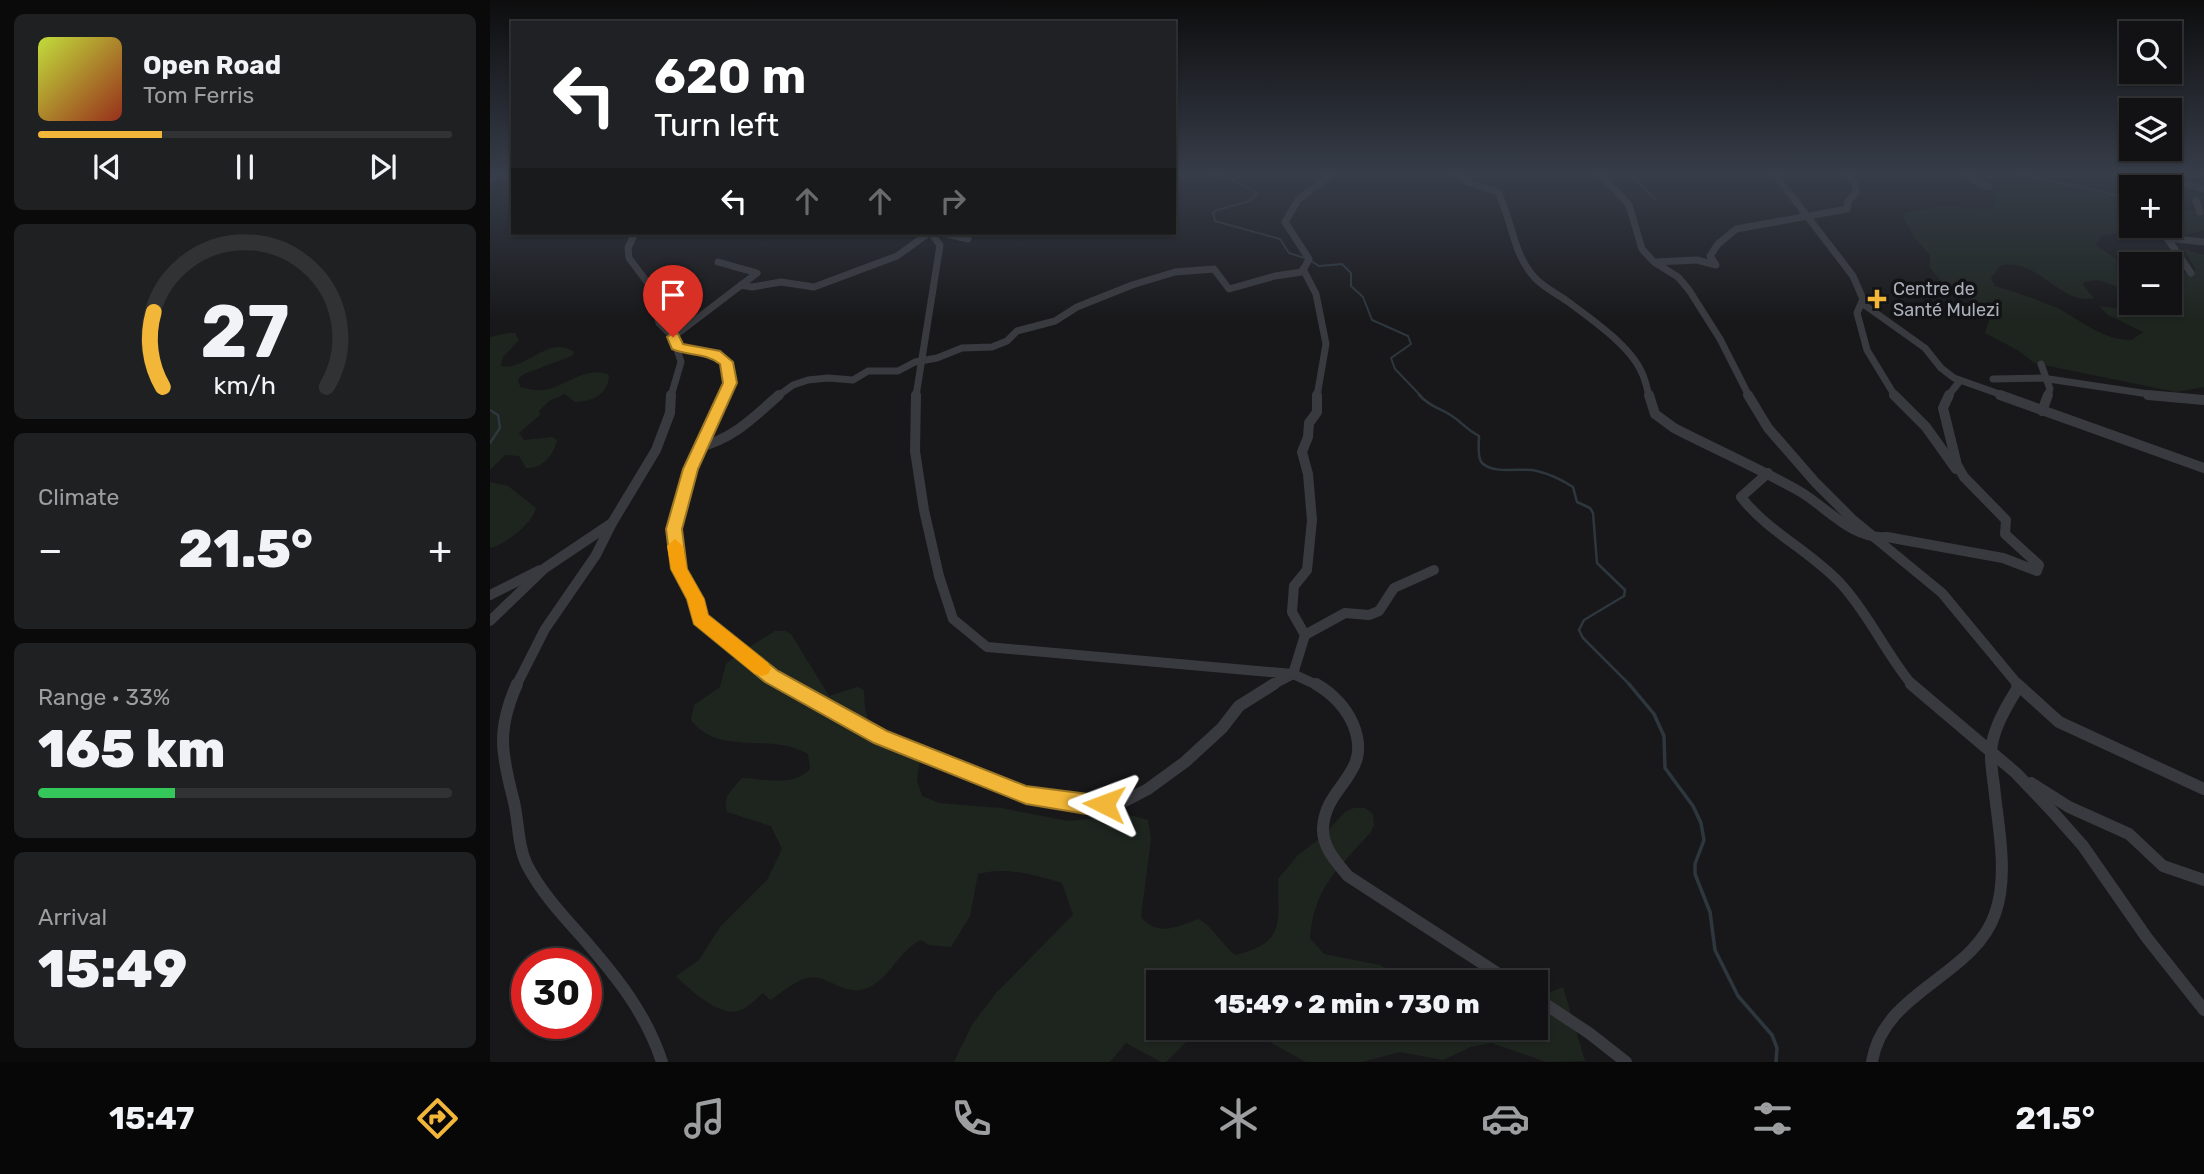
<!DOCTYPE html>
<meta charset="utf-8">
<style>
body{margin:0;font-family:Rubik,sans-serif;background:#1f2022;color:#f1f3f6;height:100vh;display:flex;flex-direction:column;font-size:26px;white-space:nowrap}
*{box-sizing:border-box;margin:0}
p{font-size:23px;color:#9c9ea0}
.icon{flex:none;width:38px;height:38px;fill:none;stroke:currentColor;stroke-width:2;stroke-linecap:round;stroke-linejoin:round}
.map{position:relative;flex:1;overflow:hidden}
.drawer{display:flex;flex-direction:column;gap:14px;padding:14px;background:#0a0a0b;width:490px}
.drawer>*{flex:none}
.guide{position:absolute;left:21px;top:21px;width:665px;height:214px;border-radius:0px;box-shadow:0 2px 5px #0004,0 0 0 2px #313234;background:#202124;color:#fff;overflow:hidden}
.fabs{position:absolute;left:1629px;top:21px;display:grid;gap:14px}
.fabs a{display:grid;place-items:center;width:63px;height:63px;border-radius:0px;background:#121214;box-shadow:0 2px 5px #0004,0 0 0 2px #313234;font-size:35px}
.speed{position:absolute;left:21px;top:948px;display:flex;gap:14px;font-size:35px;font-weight:700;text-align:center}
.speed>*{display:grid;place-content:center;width:91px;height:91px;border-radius:50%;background:#121214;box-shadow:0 2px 5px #0004,0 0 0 2px #313234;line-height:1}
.speed .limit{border:10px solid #d22;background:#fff;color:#111}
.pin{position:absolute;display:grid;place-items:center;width:60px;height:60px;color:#fff;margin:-72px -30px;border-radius:50% 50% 50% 0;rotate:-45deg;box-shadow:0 0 7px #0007}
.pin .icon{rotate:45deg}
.me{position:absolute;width:77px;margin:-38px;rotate:273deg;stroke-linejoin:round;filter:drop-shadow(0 0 5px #0008)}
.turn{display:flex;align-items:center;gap:24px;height:147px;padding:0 28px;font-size:32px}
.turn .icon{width:91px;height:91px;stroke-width:2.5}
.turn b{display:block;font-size:49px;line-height:60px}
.lanes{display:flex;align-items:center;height:66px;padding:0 28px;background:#0003;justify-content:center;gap:35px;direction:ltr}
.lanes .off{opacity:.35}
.big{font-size:52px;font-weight:800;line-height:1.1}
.drawer .tile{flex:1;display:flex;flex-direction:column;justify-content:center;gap:10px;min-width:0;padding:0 24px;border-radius:10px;background:#1f2022}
.drawer .dial{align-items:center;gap:0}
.dial svg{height:182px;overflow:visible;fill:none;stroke:#313234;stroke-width:7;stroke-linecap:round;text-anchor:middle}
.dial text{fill:#f1f3f6;stroke:none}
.song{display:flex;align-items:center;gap:21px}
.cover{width:84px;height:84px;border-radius:10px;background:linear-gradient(135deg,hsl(70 70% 55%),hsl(10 70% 35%))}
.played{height:7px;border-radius:4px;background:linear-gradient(90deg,#f2b738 30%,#313234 30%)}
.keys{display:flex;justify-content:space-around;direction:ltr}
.heat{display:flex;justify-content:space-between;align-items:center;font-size:38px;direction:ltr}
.charge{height:10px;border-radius:5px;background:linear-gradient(90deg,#34c759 33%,#313234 0)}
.trip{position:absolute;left:656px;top:970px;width:402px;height:70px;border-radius:0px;background:#121214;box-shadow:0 2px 5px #0004,0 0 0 2px #313234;font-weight:800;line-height:70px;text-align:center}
.dock{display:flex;height:112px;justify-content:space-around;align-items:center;background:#070708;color:#9c9ea0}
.dock .icon{width:49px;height:49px}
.dock .selected{color:#f2b738}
.dock b{font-size:32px;color:#f1f3f6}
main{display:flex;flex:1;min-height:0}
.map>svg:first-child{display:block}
</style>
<main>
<section class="drawer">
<div class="tile">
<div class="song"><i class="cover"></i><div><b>Open Road</b><p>Tom Ferris</p></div></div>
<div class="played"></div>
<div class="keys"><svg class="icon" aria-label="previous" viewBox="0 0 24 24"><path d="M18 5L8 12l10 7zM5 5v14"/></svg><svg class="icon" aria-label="pause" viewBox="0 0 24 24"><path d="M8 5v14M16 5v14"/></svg><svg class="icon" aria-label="next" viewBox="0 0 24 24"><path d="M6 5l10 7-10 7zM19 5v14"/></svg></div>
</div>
<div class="tile dial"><svg viewBox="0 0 100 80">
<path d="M14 69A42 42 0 1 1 86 69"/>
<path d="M14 69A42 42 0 0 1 10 36" stroke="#f2b738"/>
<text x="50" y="56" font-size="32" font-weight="700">27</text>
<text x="50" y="72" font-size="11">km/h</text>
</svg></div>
<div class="tile"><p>Climate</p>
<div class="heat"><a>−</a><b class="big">21.5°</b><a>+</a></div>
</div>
<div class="tile"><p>Range · 33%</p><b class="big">165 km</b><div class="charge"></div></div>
<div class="tile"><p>Arrival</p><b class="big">15:49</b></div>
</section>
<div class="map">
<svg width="1714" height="1062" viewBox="0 0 1714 1062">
<rect width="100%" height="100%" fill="#18181a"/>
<!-- green -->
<g fill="#1e251f" fill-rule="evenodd">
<path d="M1486 173H1554C1574 194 1598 179 1622 179 1655 179 1685 180 1713 198L1711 201H1692L1690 206 1697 210 1714 212V230L1696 235 1649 230 1611 236 1606 245 1626 259 1627 271 1632 283 1628 287 1608 280 1594 282 1593 285 1604 298C1572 307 1546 255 1510 266L1501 278 1505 286C1525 292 1544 298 1563 306 1589 318 1612 341 1642 340L1653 332 1618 315 1609 306 1655 312 1664 310 1669 303H1680V272L1703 273 1706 270 1694 249 1714 255V387L1686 392 1544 363 1529 351 1495 333 1500 317 1486 302 1469 294 1450 280 1440 268V255L1425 238 1413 218 1416 212 1453 206 1499 209 1504 204V190ZM1642 187H1680V226H1642Z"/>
<path d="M18 333H25L29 340 13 357 11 366C36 371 59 334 84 352L82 356 34 374 28 379 30 387C39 389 49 392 59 389 77 384 100 365 119 375 119 394 102 402 85 402L75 394 59 401 49 411 50 415 29 433 34 440 62 437 67 440C64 455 52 469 36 468L29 456 15 455 0 470V337Z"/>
<path d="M0 482 18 486 46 508C43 523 15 545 0 548Z"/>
<path d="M285 631H295L301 634 339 696 367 687 374 690C374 737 392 736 431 752L427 780 432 796 449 803 511 808 578 821 640 815 658 820 661 839 651 917C667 937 688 927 708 919 720 924 733 945 745 955 796 943 788 923 788 879L808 855 833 836 855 812 864 808H875L883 814 884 825 880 833C848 869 824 887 820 938L834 954 890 965 921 982H668V1027H1046L1047 997 1073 987 1095 1061 1056 1062 1002 1043 981 1047 953 1060 910 1052 872 1062H816L767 1035 740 1029 697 1041 676 1062H671L636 1043 620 1062H464L482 1025 506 993 583 915 572 883C545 875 516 866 488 874L480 916 461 947 439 945 431 940C408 950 399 982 374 989 353 996 336 973 317 978 305 981 291 993 280 1000L273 993C267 998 259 1007 251 1010 231 1019 199 989 186 976L209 960 230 927 277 880 292 849 281 826 237 812C232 796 243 789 252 778 275 779 303 787 320 769L318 754C281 732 229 757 201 720L204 705 230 687 236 664 251 652Z"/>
</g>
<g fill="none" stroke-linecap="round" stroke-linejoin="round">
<!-- stream-far2 -->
<g stroke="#2e373e" stroke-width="2">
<polyline points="713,173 740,178 767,193 760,201 727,210 723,213 725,221 790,239 799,253 815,258"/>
<polyline points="1139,173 1166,200"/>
<path d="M1526 173C1565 183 1604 188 1642 200"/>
<polyline points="821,261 829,266 852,264 861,273 861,286 873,297 882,320 918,336 921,344 901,358 905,369 931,396"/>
</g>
<!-- stream-far1 -->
<g stroke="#2e373e" stroke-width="2.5">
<path d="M929 395C944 410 948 406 962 416 973 423 975 429 989 436 989 443 987 458 992 463 1004 475 1032 467 1047 471 1060 474 1072 480 1083 487L1087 502 1100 508 1103 513 1107 563 1135 590 1134 596 1094 620 1089 630 1093 638 1141 686"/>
<polyline points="0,410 8,415 10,428 0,443"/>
</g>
<!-- stream -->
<polyline stroke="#2e373e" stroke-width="3.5" points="1139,684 1164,714 1174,736 1175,768 1203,806 1211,823 1214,840 1205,864 1205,874 1220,912 1225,950 1248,996 1282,1035 1287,1048 1286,1062"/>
<!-- street-far2 -->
<g stroke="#393a3f" stroke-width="7">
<path d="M965 173 977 182 1008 192C1022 220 1023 256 1046 279 1055 288 1067 294 1077 301 1100 318 1139 345 1151 371 1155 378 1157 388 1159 396"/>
<polyline points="1109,173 1139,205 1152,249 1164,262 1188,277 1199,290 1230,339 1259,396"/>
<polyline points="1284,173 1363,276 1376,306 1435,348 1451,368 1464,378 1515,396"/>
<polyline points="1475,173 1486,182 1500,187"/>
<polyline points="1660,173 1714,189"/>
<polyline points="0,180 12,173"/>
<polyline points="1706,201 1710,212"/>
<polyline points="1673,232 1701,273"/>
<polyline points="125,233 144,234"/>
<polyline points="145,233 138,248 139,258 160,286 169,323 183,337 191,362 181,396"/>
<polyline points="453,233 478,239"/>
<polyline points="1677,238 1714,242"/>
<polyline points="1165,262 1207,260 1226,265 1220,256 1228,244 1246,229 1357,209 1358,201 1366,193 1365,183 1356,173"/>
<polyline points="813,269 826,294 836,344 827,396"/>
<polyline points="251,285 262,287 291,282 324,287 407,256 439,233"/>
<polyline points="1373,299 1367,313 1377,350 1405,396"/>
<polyline points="183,337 267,273 228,262"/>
<polyline points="187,347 224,356 236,362 240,383 234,396"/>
<polyline points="1551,364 1560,389 1557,396"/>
<polyline points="1503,379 1552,378 1672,396"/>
<polyline points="288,396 303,385 318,380 338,378 363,380 378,371 408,371 425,362 447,358 472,348 502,347 517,341 527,331 565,321 587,307 642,285 685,272 724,269 739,289 785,276 812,272 819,259 795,222 808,200 843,173"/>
<polyline points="426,396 450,245 441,233"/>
<polyline points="1458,396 1469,382"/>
</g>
<!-- street-far1 -->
<g stroke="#393a3f" stroke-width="10">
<polyline points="235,395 201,469 184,529 189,570 206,599 210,619 282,677 298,686"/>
<polyline points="426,395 425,451 434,510 449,576 463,619 497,647 803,674 829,686"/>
<path d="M1159 395 1165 414 1184 428C1225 449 1268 468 1309 491 1337 507 1362 540 1397 537L1513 558 1547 571 1549 565 1515 534 1516 520 1474 477 1467 465 1453 408 1459 395"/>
<polyline points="1258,395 1278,428 1325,482 1362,519 1452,593 1529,686"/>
<polyline points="1404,395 1436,427 1466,469"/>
<polyline points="1510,395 1714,468"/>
<polyline points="1658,395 1714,400"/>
<polyline points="1552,411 1558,395"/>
<path d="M209 447C243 439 264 417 289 395"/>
<path d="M1278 473 1251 497C1278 532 1322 552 1352 585 1380 616 1396 654 1423 686"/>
<polyline points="0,595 50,570"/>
<polyline points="0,621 55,568 122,523 166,450 180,413 181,395"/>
<polyline points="815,635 855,613 879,615 889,611 904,588 944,570"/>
<polyline points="26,686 55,629 106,555 122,523"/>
<polyline points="780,686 803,674 815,635 802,612 804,586 817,570 822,520 818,474 812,452 818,437 819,423 827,412 827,395"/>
</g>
<!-- street -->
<g stroke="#393a3f" stroke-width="12">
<path d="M27 684C7 729 11 752 23 798 29 820 27 844 37 865 51 892 72 915 92 937 126 976 156 1013 172 1062"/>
<polyline points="295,684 390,737 536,795 596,805 631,803 658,789 695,762 732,728 749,706 784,684"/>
<path d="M826 684C843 694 855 706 863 724 884 775 835 784 833 828 832 847 847 863 858 876L1021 982"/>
<polyline points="1421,684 1526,773 1562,811 1593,846 1657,938 1714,1010"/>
<polyline points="1527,684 1569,722 1714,789"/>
<polyline points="1541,783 1579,807 1639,834 1673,866 1714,880"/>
<polyline points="1046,998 1099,1033 1136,1062"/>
<path d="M1382 1062C1393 991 1483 977 1505 914 1519 875 1508 826 1504 786 1502 771 1499 754 1503 739 1508 720 1519 702 1529 686"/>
</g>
</g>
<!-- sky -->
<linearGradient id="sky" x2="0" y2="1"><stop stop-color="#0d0d0e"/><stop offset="0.54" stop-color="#373d49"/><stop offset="1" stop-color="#373d49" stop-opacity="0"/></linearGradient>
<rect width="1714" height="322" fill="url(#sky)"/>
<!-- route -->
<path fill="#f2b738" stroke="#9d7724" stroke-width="2" d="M183 333 188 334 193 344 230 351 243 362 247 383 208 469 192 529 197 569 214 599 218 615 288 671 397 731 536 786 621 797 624 804 621 810 596 814 536 804 384 743 275 682 204 624 197 599 181 569 176 529 193 469 233 383 230 364C216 353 198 356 182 349L177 337Z"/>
<!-- slow -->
<polygon fill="#f59e0b" points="185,539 193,546 197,569 214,599 218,615 278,663 281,669 278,674 272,676 265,674 204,624 197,599 181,569 177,546"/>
<!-- markers -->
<path fill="#f2b738" stroke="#131315" stroke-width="2.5" d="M1383.5 288.5h7v7h7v7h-7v7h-7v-7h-7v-7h7z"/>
<g text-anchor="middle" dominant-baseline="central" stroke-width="7" stroke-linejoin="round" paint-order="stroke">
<!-- far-poi labels -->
<g font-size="18" fill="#aaafba" stroke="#131315" text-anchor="start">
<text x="1403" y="289">Centre de<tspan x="1403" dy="21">Santé Mulezi</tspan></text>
</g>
</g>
</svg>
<div class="fabs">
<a><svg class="icon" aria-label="search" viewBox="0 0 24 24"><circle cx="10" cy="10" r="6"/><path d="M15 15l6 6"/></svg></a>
<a><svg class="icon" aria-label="layers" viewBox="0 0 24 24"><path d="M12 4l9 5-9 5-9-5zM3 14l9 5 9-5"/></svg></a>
<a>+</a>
<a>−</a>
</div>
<div class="speed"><div class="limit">30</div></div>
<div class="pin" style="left:183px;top:337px;background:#d93025"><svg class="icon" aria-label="arrive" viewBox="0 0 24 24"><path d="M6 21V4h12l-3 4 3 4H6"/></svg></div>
<svg class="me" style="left:614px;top:804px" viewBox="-20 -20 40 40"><path d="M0-17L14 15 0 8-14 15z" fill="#f2b738" stroke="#fff" stroke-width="4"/></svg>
<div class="trip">15:49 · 2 min · 730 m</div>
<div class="guide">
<div class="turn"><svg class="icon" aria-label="left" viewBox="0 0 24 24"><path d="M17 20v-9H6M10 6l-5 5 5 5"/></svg><div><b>620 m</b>Turn left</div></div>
<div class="lanes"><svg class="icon" aria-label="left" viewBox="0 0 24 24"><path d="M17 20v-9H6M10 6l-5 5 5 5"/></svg><svg class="icon off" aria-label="ahead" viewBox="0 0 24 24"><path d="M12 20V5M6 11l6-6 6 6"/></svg><svg class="icon off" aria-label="ahead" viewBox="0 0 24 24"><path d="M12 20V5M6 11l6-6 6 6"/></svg><svg class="icon off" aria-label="right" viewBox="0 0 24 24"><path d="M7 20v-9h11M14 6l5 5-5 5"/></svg></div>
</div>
</div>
</main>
<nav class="dock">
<b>15:47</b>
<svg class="icon selected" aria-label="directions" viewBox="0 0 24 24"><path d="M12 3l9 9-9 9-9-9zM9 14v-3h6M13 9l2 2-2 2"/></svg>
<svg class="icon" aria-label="music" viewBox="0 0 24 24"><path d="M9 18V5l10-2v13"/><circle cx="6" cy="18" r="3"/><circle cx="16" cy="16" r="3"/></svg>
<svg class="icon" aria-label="phone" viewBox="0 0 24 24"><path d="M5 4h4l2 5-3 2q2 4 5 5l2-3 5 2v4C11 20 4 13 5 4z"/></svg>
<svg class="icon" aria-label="climate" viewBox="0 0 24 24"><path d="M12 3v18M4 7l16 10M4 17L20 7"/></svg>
<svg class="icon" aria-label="car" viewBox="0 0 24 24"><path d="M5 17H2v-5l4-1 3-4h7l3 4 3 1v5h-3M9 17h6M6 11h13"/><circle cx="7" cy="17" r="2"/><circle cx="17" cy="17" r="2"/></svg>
<svg class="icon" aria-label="filters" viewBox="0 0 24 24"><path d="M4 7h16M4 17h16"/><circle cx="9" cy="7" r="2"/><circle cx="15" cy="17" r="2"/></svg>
<b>21.5°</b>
</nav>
